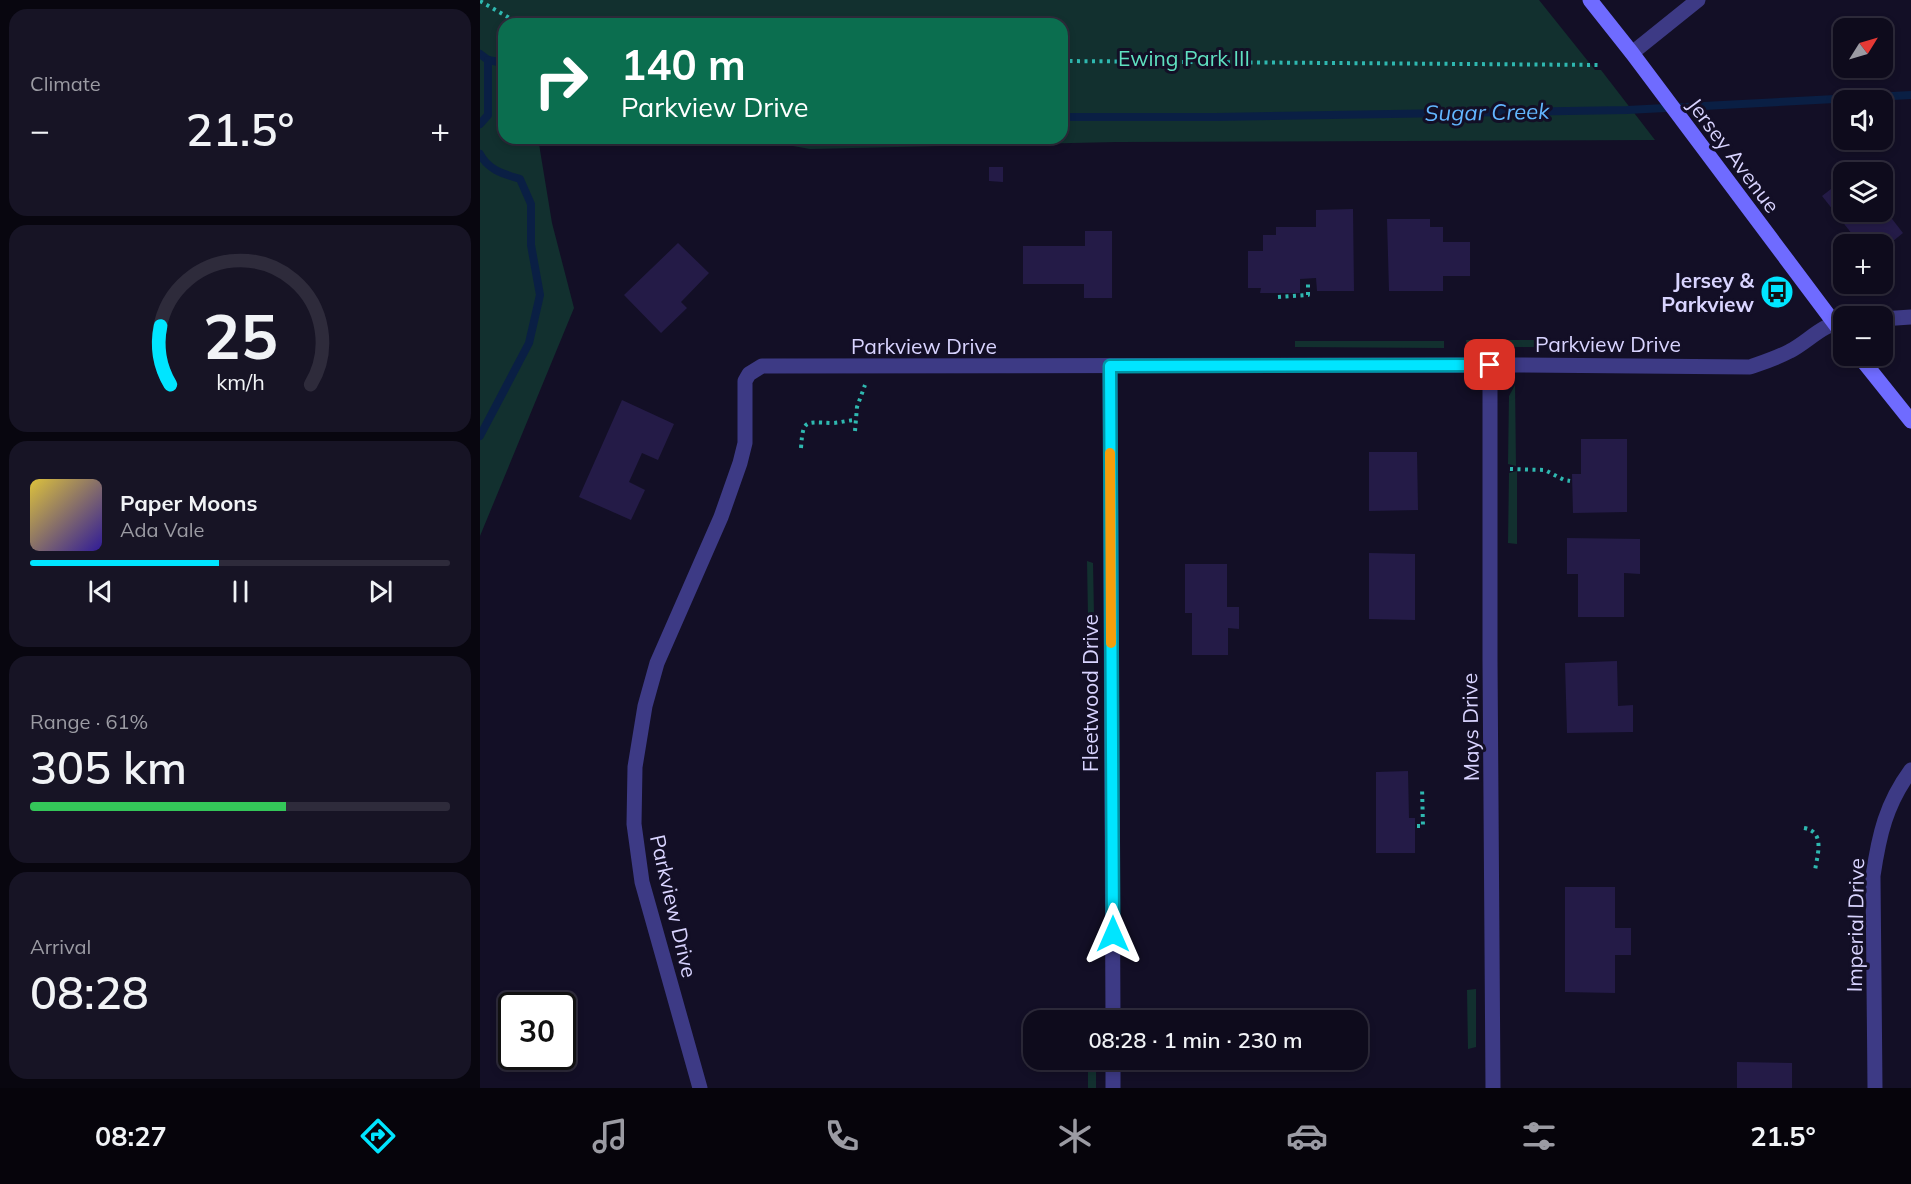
<!DOCTYPE html>
<meta charset="utf-8">
<style>
body{margin:0;font-family:Mulish,sans-serif;background:#171425;color:#f1f3f6;height:100vh;display:flex;flex-direction:column;font-size:22px;white-space:nowrap}
*{box-sizing:border-box;margin:0}
p{font-size:20px;color:#9b9ba3}
.icon{flex:none;width:33px;height:33px;fill:none;stroke:currentColor;stroke-width:2;stroke-linecap:round;stroke-linejoin:round}
.map{position:relative;flex:1;overflow:hidden}
.drawer{display:flex;flex-direction:column;gap:9px;padding:9px;background:#08060f;width:480px}
.drawer>*{flex:none}
.top-card{position:absolute;left:18px;top:18px;width:570px;height:126px;border-radius:18px;box-shadow:0 3px 9px #0003,0 0 0 2px #2e2b3b;background:#0b6e4f;color:#fff;overflow:hidden}
.needle{width:39px;rotate:53deg}
.controls{position:absolute;left:1353px;top:18px;display:grid;gap:12px}
.controls a{display:grid;place-items:center;width:60px;height:60px;border-radius:12px;background:#0e0b1c;box-shadow:0 3px 9px #0003,0 0 0 2px #2e2b3b;font-size:30px}
.speed{position:absolute;left:18px;top:992px;display:flex;gap:12px;font-size:30px;font-weight:700;text-align:center}
.speed>*{display:grid;place-content:center;width:78px;height:78px;border-radius:50%;background:#0e0b1c;box-shadow:0 3px 9px #0003,0 0 0 2px #2e2b3b;line-height:1}
.speed .limit{border:3px solid #111;border-radius:9px;background:#fff;color:#111}
.pin{position:absolute;display:grid;place-items:center;width:51px;height:51px;color:#fff;margin:-26px;border-radius:12px;box-shadow:0 3px 9px #0006}
.me{position:absolute;width:66px;margin:-33px;rotate:0deg;stroke-linejoin:round;filter:drop-shadow(0 0 4px #0008)}
.turn{display:flex;align-items:center;gap:21px;height:126px;padding:0 24px;font-size:27px}
.turn .icon{width:78px;height:78px;stroke-width:2.5}
.turn b{display:block;font-size:42px;line-height:51px}
.big{font-size:45px;font-weight:600;line-height:1.1}
.drawer .widget{flex:1;display:flex;flex-direction:column;justify-content:center;gap:9px;min-width:0;padding:0 21px;border-radius:18px;background:#171425}
.drawer .dial{align-items:center;gap:0}
.dial svg{height:156px;overflow:visible;fill:none;stroke:#2e2b3b;stroke-width:7;stroke-linecap:round;text-anchor:middle}
.dial text{fill:#f1f3f6;stroke:none}
.song{display:flex;align-items:center;gap:18px}
.cover{width:72px;height:72px;border-radius:9px;background:linear-gradient(135deg,hsl(50 70% 55%),hsl(250 70% 35%))}
.played{height:6px;border-radius:3px;background:linear-gradient(90deg,#00e5ff 45%,#2e2b3b 45%)}
.keys{display:flex;justify-content:space-around;direction:ltr}
.heat{display:flex;justify-content:space-between;align-items:center;font-size:33px;direction:ltr}
.charge{height:9px;border-radius:4px;background:linear-gradient(90deg,#34c759 61%,#2e2b3b 0)}
.trip{position:absolute;left:543px;top:1010px;width:345px;height:60px;border-radius:18px;background:#0e0b1c;box-shadow:0 3px 9px #0003,0 0 0 2px #2e2b3b;font-weight:600;line-height:60px;text-align:center}
.menu{display:flex;height:96px;justify-content:space-around;align-items:center;background:#06040b;color:#9b9ba3}
.menu .icon{width:42px;height:42px}
.menu .current{color:#00e5ff}
.menu b{font-size:27px;color:#f1f3f6}
main{display:flex;flex:1;min-height:0}
.map>svg:first-child{display:block}
</style>
<main>
<section class="drawer">
<div class="widget"><p>Climate</p>
<div class="heat"><a>−</a><b class="big">21.5°</b><a>+</a></div>
</div>
<div class="widget dial"><svg viewBox="0 0 100 80">
<path d="M14 69A42 42 0 1 1 86 69"/>
<path d="M14 69A42 42 0 0 1 9 39" stroke="#00e5ff"/>
<text x="50" y="56" font-size="32" font-weight="700">25</text>
<text x="50" y="72" font-size="11">km/h</text>
</svg></div>
<div class="widget">
<div class="song"><i class="cover"></i><div><b>Paper Moons</b><p>Ada Vale</p></div></div>
<div class="played"></div>
<div class="keys"><svg class="icon" aria-label="previous" viewBox="0 0 24 24"><path d="M18 5L8 12l10 7zM5 5v14"/></svg><svg class="icon" aria-label="pause" viewBox="0 0 24 24"><path d="M8 5v14M16 5v14"/></svg><svg class="icon" aria-label="next" viewBox="0 0 24 24"><path d="M6 5l10 7-10 7zM19 5v14"/></svg></div>
</div>
<div class="widget"><p>Range · 61%</p><b class="big">305 km</b><div class="charge"></div></div>
<div class="widget"><p>Arrival</p><b class="big">08:28</b></div>
</section>
<div class="map">
<svg width="1431" height="1088" viewBox="0 0 1431 1088">
<rect width="100%" height="100%" fill="#130f26"/>
<!-- green -->
<g fill="#12302f">
<polygon points="0,0 1059,0 1115,70 1121,70 1175,140 637,142 330,149 267,138 582,138 582,24 24,24 24,138 58,138 72,223 94,308 0,536"/>
<polygon points="986,340 1074,340 1074,347 987,347"/>
<polygon points="815,341 964,341 964,348 815,347"/>
<polygon points="1035,385 1036,466 1028,464 1029,396"/>
<polygon points="1037,471 1037,544 1028,543 1029,473"/>
<polygon points="607,561 613,563 614,616 608,616"/>
<polygon points="996,989 996,1047 988,1049 987,990"/>
<rect x="608" y="1059" width="8" height="29"/>
</g>
<g fill="none" stroke-linecap="round" stroke-linejoin="round">
<!-- stream -->
<g stroke="#0a1f44" stroke-width="8">
<polyline points="0,54 8,60 24,63"/>
<polyline points="582,117 736,117 1147,110 1431,95"/>
<polyline points="0,124 8,115 8,60"/>
<path d="M0 154C8 170 24 174 40 179L51 204V245L60 295 49 343 0 436"/>
</g>
</g>
<!-- building -->
<g fill="#241b47">
<polygon points="509,167 523,167 523,182 509,181"/>
<polygon points="1364,179 1364,212 1402,212 1402,206 1423,233 1402,250 1402,244 1380,244 1342,196"/>
<polygon points="873,209 874,291 837,291 836,278 820,279 820,293 780,293 781,288 768,288 768,251 783,251 783,235 796,235 796,227 836,227 836,210"/>
<polygon points="907,219 950,219 950,227 963,227 963,242 990,242 990,276 963,276 963,291 909,291"/>
<polygon points="605,231 632,231 632,298 604,298 604,284 543,284 543,246 605,246"/>
<polygon points="198,243 229,273 201,302 207,308 181,333 144,295"/>
<polygon points="142,400 194,424 178,460 162,453 149,482 165,490 151,520 99,497"/>
<polygon points="1101,439 1147,439 1147,512 1093,513 1092,474 1101,474"/>
<polygon points="889,452 937,452 938,510 889,511"/>
<polygon points="1087,538 1160,539 1160,574 1144,573 1144,617 1098,617 1098,574 1087,574"/>
<polygon points="889,553 935,554 935,620 889,619"/>
<polygon points="705,564 747,564 747,607 759,607 759,629 748,628 748,655 712,655 712,613 705,613"/>
<polygon points="1137,661 1138,706 1153,705 1153,732 1087,733 1085,663"/>
<polygon points="928,771 929,818 935,818 935,853 896,853 896,772"/>
<polygon points="1085,887 1135,887 1135,928 1151,928 1151,955 1135,955 1135,993 1085,992"/>
<polygon points="1257,1062 1312,1063 1312,1088 1257,1088"/>
</g>
<g fill="none" stroke-linecap="round" stroke-linejoin="round">
<!-- path -->
<g stroke="#2fb8b0" stroke-width="4" stroke-dasharray="3 4.5" stroke-linecap="butt">
<polyline points="0,1 40,24"/>
<polyline points="582,61 1121,65"/>
<polyline points="798,297 828,295 828,280"/>
<polyline points="375,431 377,407 385,385"/>
<path d="M321 448C323 419 325 422 351 423 360 423 368 420 376 420"/>
<polyline points="1030,469 1065,470 1084,480 1090,481"/>
<polyline points="937,826 943,826 942,787"/>
<path d="M1324 828C1346 832 1337 855 1335 871"/>
</g>
<!-- street -->
<g stroke="#3d3a85" stroke-width="15">
<polyline points="1152,53 1218,0"/>
<polyline points="1402,319 1431,317"/>
<polyline points="1010,365 1010,660 1013,1088"/>
<polyline points="630,366 633,1020"/>
<polyline points="633,1059 633,1088"/>
<path d="M220 1088 162 882 154 824 155 767 165 706 177 663 241 517 260 463 265 443V381L269 374 282 366 1040 365 1270 367C1284 362 1297 358 1310 351 1328 342 1343 323 1364 322"/>
<path d="M1395 1088 1393 876C1399 835 1406 804 1431 770"/>
</g>
<!-- secondary -->
<g stroke="#6f6bff" stroke-width="15">
<polyline points="1110,0 1152,53 1364,336"/>
<polyline points="1379,356 1431,421"/>
</g>
</g>
<g fill="none" stroke-linecap="round" stroke-linejoin="round">
<!-- route casing -->
<g stroke="#0095a6" stroke-width="15">
<polyline id="route" points="633,934 630,366 1010,365"/>
</g>
<!-- route -->
<use href="#route" stroke="#00e5ff" stroke-width="10"/>
<!-- slow -->
<polyline stroke="#f59e0b" stroke-width="10" points="630,453 631,643"/>
</g>
<!-- icons -->
<defs>
<g id="bus-disc" transform="scale(1.725)"><circle r="9.5" fill="#00e5ff" stroke="#130f26"/><path d="M-5-6H5V4H4V6H2V4H-2V6H-4V4H-5ZM-3.5-4V0h7V-4ZM-3.5 1.2v1.5H-2V1.2ZM2 1.2v1.5H3.5V1.2Z" fill="#111"/></g>
</defs>
<g fill-rule="evenodd">
<use href="#bus-disc" x="1297" y="292"/>
</g>
<g text-anchor="middle" dominant-baseline="central" stroke-width="6" stroke-linejoin="round" paint-order="stroke">
<!-- park labels -->
<g font-size="21" fill="#5fe0c0" stroke="#130f26">
<text x="704" y="58">Ewing Park III</text>
</g>
<!-- street labels -->
<g font-size="21" fill="#d9d4ff" stroke="#130f26">
<text transform="translate(1254 155) rotate(53)">Jersey Avenue</text>
<text x="1128" y="344">Parkview Drive</text>
<text x="444" y="346">Parkview Drive</text>
<text transform="translate(610 693) rotate(-90)">Fleetwood Drive</text>
<text transform="translate(990 727) rotate(-91)">Mays Drive</text>
<text transform="translate(194 906) rotate(77)">Parkview Drive</text>
<text transform="translate(1375 925) rotate(-89)">Imperial Drive</text>
</g>
<!-- poi labels -->
<g font-size="21" font-weight="bold" fill="#d9d4ff" stroke="#130f26" text-anchor="end">
<text x="1274" y="280">Jersey &amp;<tspan x="1274" dy="24">Parkview</tspan></text>
</g>
<!-- water labels -->
<g font-size="22" font-style="italic" fill="#62b6ff" stroke="#130f26">
<text transform="translate(1007 112) rotate(-1)">Sugar Creek</text>
</g>
</g>
</svg>
<div class="controls">
<a><svg class="needle" viewBox="-14 -14 28 28"><path d="M0-13l5 13h-10z" fill="#e53935"/><path d="M0 13l5-13h-10z" fill="#9b9ba3"/></svg></a>
<a><svg class="icon" aria-label="sound" viewBox="0 0 24 24"><path d="M4 9h4l5-4v14l-5-4H4zM17 9q2 3 0 6"/></svg></a>
<a><svg class="icon" aria-label="layers" viewBox="0 0 24 24"><path d="M12 4l9 5-9 5-9-5zM3 14l9 5 9-5"/></svg></a>
<a>+</a>
<a>−</a>
</div>
<div class="speed"><div class="limit">30</div></div>
<div class="pin" style="left:1010px;top:365px;background:#d93025"><svg class="icon" aria-label="arrive" viewBox="0 0 24 24"><path d="M6 21V4h12l-3 4 3 4H6"/></svg></div>
<svg class="me" style="left:633px;top:934px" viewBox="-20 -20 40 40"><path d="M0-17L14 15 0 8-14 15z" fill="#00e5ff" stroke="#fff" stroke-width="4"/></svg>
<div class="trip">08:28 · 1 min · 230 m</div>
<div class="top-card">
<div class="turn"><svg class="icon" aria-label="right" viewBox="0 0 24 24"><path d="M7 20v-9h11M14 6l5 5-5 5"/></svg><div><b>140 m</b>Parkview Drive</div></div>
</div>
</div>
</main>
<nav class="menu">
<b>08:27</b>
<svg class="icon current" aria-label="directions" viewBox="0 0 24 24"><path d="M12 3l9 9-9 9-9-9zM9 14v-3h6M13 9l2 2-2 2"/></svg>
<svg class="icon" aria-label="music" viewBox="0 0 24 24"><path d="M9 18V5l10-2v13"/><circle cx="6" cy="18" r="3"/><circle cx="16" cy="16" r="3"/></svg>
<svg class="icon" aria-label="phone" viewBox="0 0 24 24"><path d="M5 4h4l2 5-3 2q2 4 5 5l2-3 5 2v4C11 20 4 13 5 4z"/></svg>
<svg class="icon" aria-label="climate" viewBox="0 0 24 24"><path d="M12 3v18M4 7l16 10M4 17L20 7"/></svg>
<svg class="icon" aria-label="car" viewBox="0 0 24 24"><path d="M5 17H2v-5l4-1 3-4h7l3 4 3 1v5h-3M9 17h6M6 11h13"/><circle cx="7" cy="17" r="2"/><circle cx="17" cy="17" r="2"/></svg>
<svg class="icon" aria-label="filters" viewBox="0 0 24 24"><path d="M4 7h16M4 17h16"/><circle cx="9" cy="7" r="2"/><circle cx="15" cy="17" r="2"/></svg>
<b>21.5°</b>
</nav>
